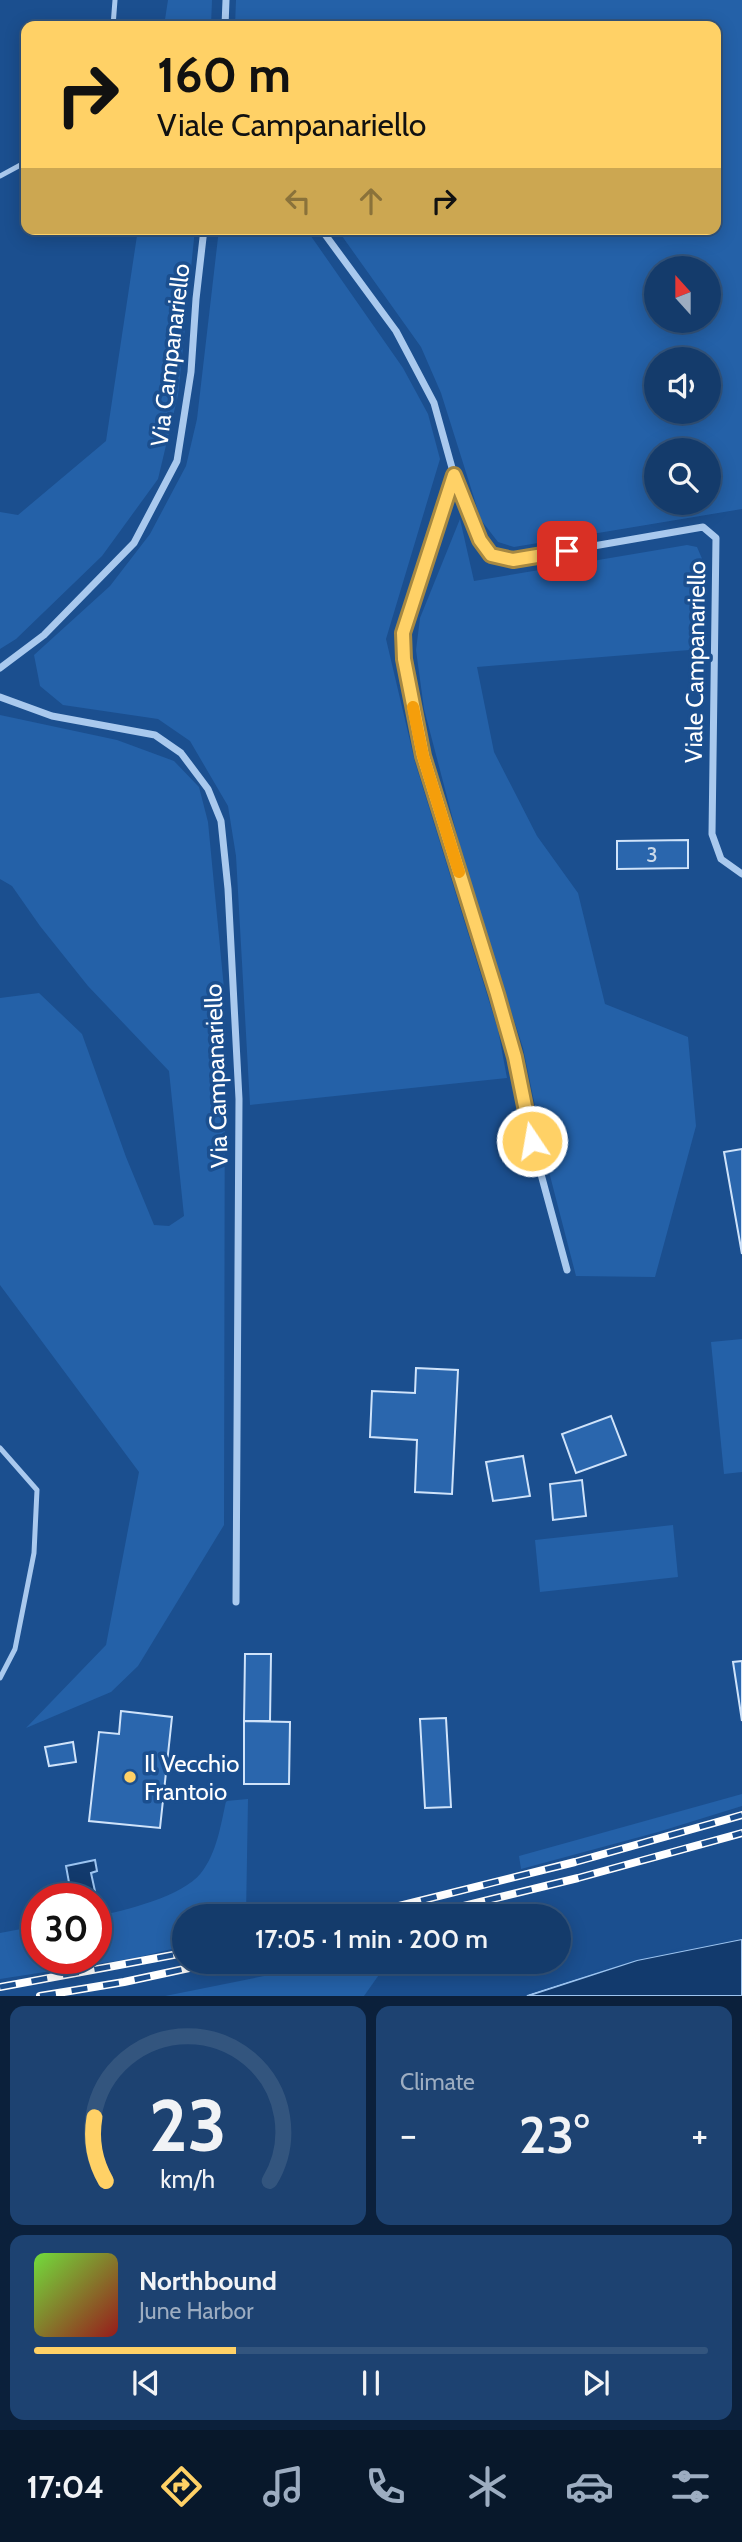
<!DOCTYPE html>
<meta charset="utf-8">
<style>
body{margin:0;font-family:Cabin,sans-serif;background:#1d4271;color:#f1f3f6;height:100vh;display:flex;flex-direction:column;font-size:26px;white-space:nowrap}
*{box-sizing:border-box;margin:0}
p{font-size:23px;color:#9dadc1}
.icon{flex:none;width:38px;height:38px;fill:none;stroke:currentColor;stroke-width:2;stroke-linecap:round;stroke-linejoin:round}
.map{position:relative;height:1996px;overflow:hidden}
.side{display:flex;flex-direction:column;gap:10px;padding:10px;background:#0b203b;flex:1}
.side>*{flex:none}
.guide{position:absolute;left:21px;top:21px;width:700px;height:214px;border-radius:14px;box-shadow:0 4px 18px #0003,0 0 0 2px #33557e;background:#ffd166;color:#111;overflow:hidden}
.needle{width:46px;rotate:339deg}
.tools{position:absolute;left:644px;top:256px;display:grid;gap:14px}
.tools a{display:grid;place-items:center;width:77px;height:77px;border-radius:50%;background:#143b6b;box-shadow:0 4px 18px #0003,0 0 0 2px #33557e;font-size:35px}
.speed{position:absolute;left:21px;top:1883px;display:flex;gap:14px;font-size:35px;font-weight:700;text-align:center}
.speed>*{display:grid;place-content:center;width:91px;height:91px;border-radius:50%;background:#143b6b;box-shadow:0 4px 18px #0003,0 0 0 2px #33557e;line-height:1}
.speed .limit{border:10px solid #d22;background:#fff;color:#111}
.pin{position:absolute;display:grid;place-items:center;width:60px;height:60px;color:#fff;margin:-30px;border-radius:14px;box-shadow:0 4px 10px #0006}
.me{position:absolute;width:77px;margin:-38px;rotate:348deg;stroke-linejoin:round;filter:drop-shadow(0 0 5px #0008)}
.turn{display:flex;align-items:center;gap:24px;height:147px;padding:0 21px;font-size:32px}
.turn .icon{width:91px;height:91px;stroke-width:2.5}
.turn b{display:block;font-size:49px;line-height:60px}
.lanes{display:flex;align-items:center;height:66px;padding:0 21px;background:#0003;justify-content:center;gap:35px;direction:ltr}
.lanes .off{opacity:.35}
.big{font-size:52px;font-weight:600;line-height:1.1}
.side .card{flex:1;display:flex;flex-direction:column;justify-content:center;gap:10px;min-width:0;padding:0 24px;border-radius:14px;background:#1d4271}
.side .dial{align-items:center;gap:0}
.dial svg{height:182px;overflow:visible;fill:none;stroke:#33557e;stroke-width:7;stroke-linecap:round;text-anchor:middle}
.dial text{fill:#f1f3f6;stroke:none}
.song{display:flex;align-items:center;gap:21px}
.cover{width:84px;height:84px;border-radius:10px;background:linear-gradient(135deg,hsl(100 70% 55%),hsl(0 70% 35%))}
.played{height:7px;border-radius:4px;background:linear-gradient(90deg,#ffd166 30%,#33557e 30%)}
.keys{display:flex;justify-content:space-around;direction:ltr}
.heat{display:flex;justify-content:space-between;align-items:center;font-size:38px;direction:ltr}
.side .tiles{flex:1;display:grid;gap:10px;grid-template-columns:1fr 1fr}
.card:last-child{grid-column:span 2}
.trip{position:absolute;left:172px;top:1904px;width:399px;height:70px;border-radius:35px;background:#143b6b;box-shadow:0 4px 18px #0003,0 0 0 2px #33557e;font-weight:600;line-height:70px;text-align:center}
.tab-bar{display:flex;height:112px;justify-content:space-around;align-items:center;background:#08182b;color:#9dadc1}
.tab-bar .icon{width:49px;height:49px}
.tab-bar .active{color:#ffd166}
.tab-bar b{font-size:32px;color:#f1f3f6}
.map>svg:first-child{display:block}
</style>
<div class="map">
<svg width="742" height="1996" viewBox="0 0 742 1996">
<rect width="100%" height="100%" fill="#1b4f8f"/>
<!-- green -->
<g fill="#2461a8" fill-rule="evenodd">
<polygon points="168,0 212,0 211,26 164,26"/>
<path d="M236 0H742V509L514 547 498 542 481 520 441 393 421 347 337 229H716V26H235ZM656 268H709V320H656ZM656 359H709V411H656ZM656 450H709V502H656Z"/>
<polygon points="138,229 195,229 178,395 158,479 102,556 16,639 0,649 0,512 18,515 106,441"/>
<polygon points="219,229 306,229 403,368 428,414 440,459 386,639 415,762 498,1030 507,1078 250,1105 236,856 228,806 190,741 158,719 63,705 40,686 34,655 110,586 150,534 186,466 197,419"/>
<polygon points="460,519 474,581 687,545 697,547 703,561 702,649 477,667 494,752 537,836 578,893 605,1004 688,1037 696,1126 655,1277 576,1276 547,1164 523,1048 468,877 424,709 416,650 420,618"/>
<polygon points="0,715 117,740 174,761 199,787 208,822 225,999 224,1525 138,1666 111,1692 26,1728 106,1645 139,1472 0,1285 0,998 39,993 82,1034 126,1157 154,1225 169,1226 184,1216 169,1071 88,986 40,926 12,886 0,879"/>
<polygon points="742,1339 742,1472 724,1474 711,1342"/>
<polygon points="673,1525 678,1577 540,1592 535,1540"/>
<polygon points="742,1794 742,1806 658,1832 521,1869 519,1856"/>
<path d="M248 1799 246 1916H184V1946L135 1958 0 1979V1933L37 1926V1958H96V1916C125 1911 183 1896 201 1873 217 1853 221 1824 226 1801Z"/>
<polygon points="334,1962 388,1962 364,1996 165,1996"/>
</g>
<!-- water -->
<g fill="#123a6d" stroke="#9cc4f0" stroke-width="2">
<polygon points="95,1860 97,1871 91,1873 98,1905 96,1906 96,1899 72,1899 66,1866"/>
<polygon points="742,1939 742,1996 527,1996 637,1960"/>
</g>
<!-- pier -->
<polygon fill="#1b4f8f" points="742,1936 742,1939 637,1960 523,1996 526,1993 636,1957"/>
<!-- building -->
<g fill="#2a66ad" stroke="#cfe3fa" stroke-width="2">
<polygon points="688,840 688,868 617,869 617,841"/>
<polygon points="742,1149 742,1254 724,1152"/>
<polygon points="416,1368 458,1370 452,1494 415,1492 417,1440 370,1437 372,1391 415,1393"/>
<polygon points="611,1416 626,1455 576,1473 562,1434"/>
<polygon points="523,1456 530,1496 493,1501 486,1462"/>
<polygon points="582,1480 586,1516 553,1520 550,1484"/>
<polygon points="245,1654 271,1654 270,1721 244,1721"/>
<polygon points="742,1661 742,1721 733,1662"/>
<polygon points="121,1711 172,1717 160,1828 89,1821 99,1732 119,1734"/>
<polygon points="446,1718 451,1807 425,1808 420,1719"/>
<polygon points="244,1721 290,1722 289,1784 244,1784"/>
<polygon points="73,1742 76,1762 49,1766 45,1747"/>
</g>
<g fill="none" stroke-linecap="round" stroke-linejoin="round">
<!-- service -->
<g stroke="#a9c9ee" stroke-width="5">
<polyline points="113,26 115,0"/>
<polyline points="0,176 26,162"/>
<polyline points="0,1448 37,1490 34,1553 15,1649 0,1678"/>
</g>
<!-- minor -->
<g stroke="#a9c9ee" stroke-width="7">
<polyline points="225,26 226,0"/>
<polyline points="321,229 396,331 434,403 454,475 480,540 491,555 513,560 703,527 716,538 712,834 721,859 742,874"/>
<polyline points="454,476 403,633 404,659 423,756 497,994 515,1057 532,1141 567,1270"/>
<polyline points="0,668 44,635 134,543 177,461 191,372 196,299 204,229"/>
<polyline points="0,697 52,716 155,735 181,753 208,789 221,821 228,889 239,1099 236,1602"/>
</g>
<!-- rail casing -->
<g stroke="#fff" stroke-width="8">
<g id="rail">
<polyline points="359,1916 575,1862 742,1815"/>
<polyline points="423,1916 578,1878 742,1833"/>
<polyline points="0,1987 184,1953"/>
<polyline points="40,1996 124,1982 217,1962"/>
</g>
</g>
<!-- rail -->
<use href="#rail" stroke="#1b4f8f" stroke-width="5" stroke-dasharray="16" stroke-linecap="butt"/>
</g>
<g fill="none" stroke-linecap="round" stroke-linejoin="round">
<!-- route casing -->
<g stroke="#a68842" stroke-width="18">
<polyline id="route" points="532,1141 515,1057 497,994 423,756 404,659 403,633 454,475 480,540 491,555 513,560 567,551"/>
</g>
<!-- route -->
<use href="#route" stroke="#ffd166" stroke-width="12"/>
<!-- slow -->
<polyline stroke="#f59e0b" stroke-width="12" points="413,707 423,756 459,872"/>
</g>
<!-- markers -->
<circle fill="#ffd166" stroke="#1b4f8f" stroke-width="2.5" cx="130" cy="1777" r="7"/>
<g text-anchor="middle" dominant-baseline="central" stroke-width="7" stroke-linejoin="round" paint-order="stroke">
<!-- number labels -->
<g font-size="21" fill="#cad9ea">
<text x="652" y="854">3</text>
</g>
<!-- street labels -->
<g font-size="24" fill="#fff" stroke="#1b4f8f">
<text transform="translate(170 355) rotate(-83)">Via Campanariello</text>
<text transform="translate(695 662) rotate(-89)">Viale Campanariello</text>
<text transform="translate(216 1076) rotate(-92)">Via Campanariello</text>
</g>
<!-- poi labels -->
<g font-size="24" fill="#fff" stroke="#1b4f8f" text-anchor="start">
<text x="144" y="1763">Il Vecchio<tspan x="144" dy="28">Frantoio</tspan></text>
</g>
</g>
</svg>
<div class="tools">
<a><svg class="needle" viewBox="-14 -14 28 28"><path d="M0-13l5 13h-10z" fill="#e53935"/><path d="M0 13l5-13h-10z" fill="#9dadc1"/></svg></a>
<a><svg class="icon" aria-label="sound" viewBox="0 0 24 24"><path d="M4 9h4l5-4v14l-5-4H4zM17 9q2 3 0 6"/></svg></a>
<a><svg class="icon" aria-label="search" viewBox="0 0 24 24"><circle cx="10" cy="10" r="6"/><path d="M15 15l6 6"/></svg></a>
</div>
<div class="speed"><div class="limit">30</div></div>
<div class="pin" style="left:567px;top:551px;background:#d93025"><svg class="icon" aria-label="arrive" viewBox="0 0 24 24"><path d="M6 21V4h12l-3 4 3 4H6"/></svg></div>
<svg class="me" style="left:532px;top:1141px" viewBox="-20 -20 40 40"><circle r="17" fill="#ffd166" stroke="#fff" stroke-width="3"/><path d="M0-11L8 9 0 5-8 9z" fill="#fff"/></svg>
<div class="trip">17:05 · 1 min · 200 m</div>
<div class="guide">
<div class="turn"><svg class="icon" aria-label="right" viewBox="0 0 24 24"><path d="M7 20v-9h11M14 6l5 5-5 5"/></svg><div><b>160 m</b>Viale Campanariello</div></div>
<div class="lanes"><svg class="icon off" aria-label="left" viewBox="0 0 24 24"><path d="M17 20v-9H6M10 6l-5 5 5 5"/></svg><svg class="icon off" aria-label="ahead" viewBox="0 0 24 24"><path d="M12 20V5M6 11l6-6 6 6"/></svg><svg class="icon" aria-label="right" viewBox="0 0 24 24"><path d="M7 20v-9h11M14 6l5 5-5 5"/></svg></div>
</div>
</div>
<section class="side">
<div class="tiles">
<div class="card dial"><svg viewBox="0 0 100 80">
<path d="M14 69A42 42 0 1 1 86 69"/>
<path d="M14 69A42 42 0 0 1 9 41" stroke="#ffd166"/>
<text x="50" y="56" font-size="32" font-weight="700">23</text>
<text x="50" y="72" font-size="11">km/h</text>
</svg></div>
<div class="card"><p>Climate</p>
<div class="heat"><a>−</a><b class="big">23°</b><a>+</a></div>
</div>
<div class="card">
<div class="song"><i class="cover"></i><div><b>Northbound</b><p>June Harbor</p></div></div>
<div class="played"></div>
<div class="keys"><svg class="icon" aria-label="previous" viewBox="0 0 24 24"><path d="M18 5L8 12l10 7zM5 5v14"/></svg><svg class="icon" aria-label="pause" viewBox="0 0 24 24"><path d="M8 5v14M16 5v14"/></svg><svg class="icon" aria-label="next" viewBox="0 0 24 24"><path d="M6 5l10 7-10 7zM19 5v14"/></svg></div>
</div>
</div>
</section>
<nav class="tab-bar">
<b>17:04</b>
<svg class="icon active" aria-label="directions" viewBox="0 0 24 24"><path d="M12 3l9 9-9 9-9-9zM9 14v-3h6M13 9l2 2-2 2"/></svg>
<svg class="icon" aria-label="music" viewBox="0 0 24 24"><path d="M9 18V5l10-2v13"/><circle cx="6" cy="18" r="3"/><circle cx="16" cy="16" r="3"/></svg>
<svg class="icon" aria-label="phone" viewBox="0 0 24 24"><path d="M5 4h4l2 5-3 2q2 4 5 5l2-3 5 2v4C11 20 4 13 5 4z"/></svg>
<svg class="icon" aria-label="climate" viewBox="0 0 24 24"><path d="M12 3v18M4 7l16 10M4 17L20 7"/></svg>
<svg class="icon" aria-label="car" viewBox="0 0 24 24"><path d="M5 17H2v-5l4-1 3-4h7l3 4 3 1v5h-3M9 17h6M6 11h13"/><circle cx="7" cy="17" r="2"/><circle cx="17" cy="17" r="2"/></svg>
<svg class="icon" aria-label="filters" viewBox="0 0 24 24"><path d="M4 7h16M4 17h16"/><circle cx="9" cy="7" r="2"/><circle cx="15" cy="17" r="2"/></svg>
</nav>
